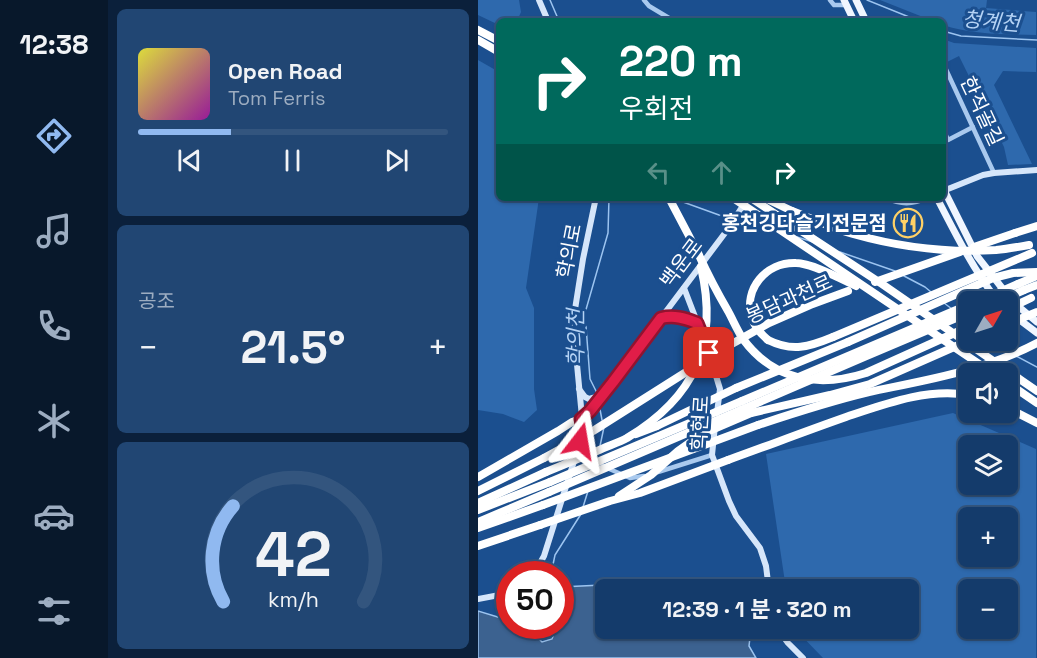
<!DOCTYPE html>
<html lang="ko">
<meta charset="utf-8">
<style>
body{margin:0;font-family:"Space Grotesk","Noto Sans KR",sans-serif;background:#214673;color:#f1f3f6;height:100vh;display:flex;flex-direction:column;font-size:22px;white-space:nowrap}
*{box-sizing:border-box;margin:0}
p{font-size:20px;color:#9dadc1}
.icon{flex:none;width:33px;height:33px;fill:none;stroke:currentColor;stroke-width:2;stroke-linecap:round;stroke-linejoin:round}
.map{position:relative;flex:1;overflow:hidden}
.drawer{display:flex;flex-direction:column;gap:9px;padding:9px;background:#0b203b;width:370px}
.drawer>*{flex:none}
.banner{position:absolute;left:18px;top:18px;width:450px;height:183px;border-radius:9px;box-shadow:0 2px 4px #0004,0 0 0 2px #33557e;background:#00695c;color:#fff;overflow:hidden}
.needle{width:39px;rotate:51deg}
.fabs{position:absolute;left:480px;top:291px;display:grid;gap:12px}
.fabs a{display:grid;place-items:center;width:60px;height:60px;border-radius:9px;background:#143b6b;box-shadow:0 2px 4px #0004,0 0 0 2px #33557e;font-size:30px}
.speed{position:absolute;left:18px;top:561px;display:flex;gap:12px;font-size:30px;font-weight:700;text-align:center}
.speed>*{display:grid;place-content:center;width:78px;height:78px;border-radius:50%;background:#143b6b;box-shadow:0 2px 4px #0004,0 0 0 2px #33557e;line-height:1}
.speed .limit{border:9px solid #d22;background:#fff;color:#111}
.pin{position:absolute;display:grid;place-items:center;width:51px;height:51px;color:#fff;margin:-26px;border-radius:12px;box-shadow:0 3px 9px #0006}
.me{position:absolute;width:66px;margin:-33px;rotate:14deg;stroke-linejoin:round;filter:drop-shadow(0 0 4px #0008)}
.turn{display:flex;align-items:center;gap:21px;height:126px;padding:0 24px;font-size:27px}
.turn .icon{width:78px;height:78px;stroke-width:2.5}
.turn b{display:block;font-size:42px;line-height:51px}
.lanes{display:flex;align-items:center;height:57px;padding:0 24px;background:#0003;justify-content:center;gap:30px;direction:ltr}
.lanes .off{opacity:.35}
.big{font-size:45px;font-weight:700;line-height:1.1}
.drawer .tile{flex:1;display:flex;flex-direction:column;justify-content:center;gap:9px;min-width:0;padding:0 21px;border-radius:9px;background:#214673}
.drawer .dial{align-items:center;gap:0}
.dial svg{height:156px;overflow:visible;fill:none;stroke:#33557e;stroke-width:7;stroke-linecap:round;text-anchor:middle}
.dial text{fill:#f1f3f6;stroke:none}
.song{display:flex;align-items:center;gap:18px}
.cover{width:72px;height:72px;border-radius:9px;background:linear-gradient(135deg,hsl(60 70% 55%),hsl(300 70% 35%))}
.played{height:6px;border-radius:3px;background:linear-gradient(90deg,#90b9f0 30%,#33557e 30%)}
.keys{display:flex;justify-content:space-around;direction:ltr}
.heat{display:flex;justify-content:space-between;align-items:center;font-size:33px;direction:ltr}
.trip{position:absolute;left:117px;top:579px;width:324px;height:60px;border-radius:9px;background:#143b6b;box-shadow:0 2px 4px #0004,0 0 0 2px #33557e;font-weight:700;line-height:60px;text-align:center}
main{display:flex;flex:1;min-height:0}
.dock{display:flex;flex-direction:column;width:108px;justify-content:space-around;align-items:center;background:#08182b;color:#9dadc1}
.dock .icon{width:42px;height:42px}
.dock .active{color:#90b9f0}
.dock b{font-size:27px;color:#f1f3f6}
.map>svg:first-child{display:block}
</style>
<main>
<nav class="dock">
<b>12:38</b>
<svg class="icon active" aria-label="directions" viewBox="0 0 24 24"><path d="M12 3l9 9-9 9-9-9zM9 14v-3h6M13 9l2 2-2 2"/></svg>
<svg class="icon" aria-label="music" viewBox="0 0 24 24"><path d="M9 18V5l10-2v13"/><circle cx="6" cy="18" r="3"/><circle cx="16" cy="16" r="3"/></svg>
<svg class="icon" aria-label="phone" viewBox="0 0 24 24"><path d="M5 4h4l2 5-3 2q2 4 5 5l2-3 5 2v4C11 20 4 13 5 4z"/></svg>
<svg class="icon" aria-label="climate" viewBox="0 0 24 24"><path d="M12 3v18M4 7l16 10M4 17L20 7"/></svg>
<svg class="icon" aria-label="car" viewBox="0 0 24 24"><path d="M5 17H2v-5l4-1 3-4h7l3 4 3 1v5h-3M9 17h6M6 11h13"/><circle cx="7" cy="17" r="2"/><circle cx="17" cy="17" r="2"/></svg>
<svg class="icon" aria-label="filters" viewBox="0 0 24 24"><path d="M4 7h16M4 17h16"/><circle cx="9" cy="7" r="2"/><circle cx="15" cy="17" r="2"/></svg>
</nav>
<section class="drawer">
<div class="tile">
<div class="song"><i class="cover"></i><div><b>Open Road</b><p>Tom Ferris</p></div></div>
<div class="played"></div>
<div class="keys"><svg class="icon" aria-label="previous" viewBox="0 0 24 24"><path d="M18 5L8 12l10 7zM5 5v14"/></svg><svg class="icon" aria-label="pause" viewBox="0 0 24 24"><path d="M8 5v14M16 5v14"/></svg><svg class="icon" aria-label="next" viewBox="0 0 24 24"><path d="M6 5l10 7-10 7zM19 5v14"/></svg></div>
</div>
<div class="tile"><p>공조</p>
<div class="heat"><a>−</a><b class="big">21.5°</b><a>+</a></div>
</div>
<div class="tile dial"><svg viewBox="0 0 100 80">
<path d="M14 69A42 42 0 1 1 86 69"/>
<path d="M14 69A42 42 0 0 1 19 20" stroke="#90b9f0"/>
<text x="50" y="56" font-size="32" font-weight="700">42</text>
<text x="50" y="72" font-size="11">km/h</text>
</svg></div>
</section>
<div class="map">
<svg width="559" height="658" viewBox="0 0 559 658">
<rect width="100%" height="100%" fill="#1b4f8f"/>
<!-- green -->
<g fill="#2e69ad" fill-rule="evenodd">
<polygon points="0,0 41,0 43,12 39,21 21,21 21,25 0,15"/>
<path d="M402 0H509L508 8 558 12V35C527 34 495 35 465 25V21H455Z"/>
<polygon points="465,39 476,43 558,48 558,72 525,71 516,85 554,164 530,165 526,147 481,56 469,62 465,54"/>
<polygon points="0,60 21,72 21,198 61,198 48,288 56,308 56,389 59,410 46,422 25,414 0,410"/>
<path d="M475 413 558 449V658H345L317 629 430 628V590L308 589 288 454ZM490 446H530V484H490ZM490 518H530V556H490ZM490 590H530V628H490Z"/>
</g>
<!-- water -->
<polygon fill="#3c6290" stroke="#9cc4f0" stroke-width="1.5" points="248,579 257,583 262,589 128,590 128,628 273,629 271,646 278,658 0,658 0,611 23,618 31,619 32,626 48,626 64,642 74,639 79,626 82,626 83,587"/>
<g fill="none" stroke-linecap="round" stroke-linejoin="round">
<!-- stream -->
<g stroke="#9cc4f0" stroke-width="1.5">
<polyline points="72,0 81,21"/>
<polyline points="389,0 441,21"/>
<polyline points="465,31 483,36 559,40"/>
<polyline points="194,198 241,215 255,217"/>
<polyline points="259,218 295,229"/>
<polyline points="319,237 335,242"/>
<polyline points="362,252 417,271"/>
<polyline points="426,276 447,287 453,292"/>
<polyline points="466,303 474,309"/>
<polyline points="484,318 490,323"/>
<polyline points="511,340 531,352"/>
<polyline points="538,356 559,367"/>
<polyline points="119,393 112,379 107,313 130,233 131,198"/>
<polyline points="121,404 124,420"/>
<polyline points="122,446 126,427"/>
<polyline points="105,507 110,491"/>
<polyline points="73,574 77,555 103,514"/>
</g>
<!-- street -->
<g stroke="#a9c9ee" stroke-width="4.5">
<polyline points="166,0 171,6 196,21"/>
<polyline points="352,0 356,5 368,5"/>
<polyline points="465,63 516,173"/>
<polyline points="465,129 470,140 495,127"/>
<path d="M407 198C423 205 434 205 450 198"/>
<polyline points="104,457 152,478 166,476"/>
<polyline points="180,472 234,455"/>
</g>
<!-- secondary -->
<g stroke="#d6e6fa" stroke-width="6">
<polyline points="61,0 70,21"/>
<polyline points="465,191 505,175 516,173 559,170"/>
<polyline points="206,288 231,353 242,389 239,413"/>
<path d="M183 318C197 315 207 318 219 323"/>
<polyline points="101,389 107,397 111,399 122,396"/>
<polyline points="103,419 112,411 135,382 250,229 270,198"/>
<polyline points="237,426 234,455 251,501 258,516 282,548 288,566 291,590"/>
<polyline points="56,574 66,556 98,455 105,428 95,322 105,259 117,202 117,198"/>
<polyline points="0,599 32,593"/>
<polyline points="299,628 310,643 325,658"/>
</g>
<!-- primary -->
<g stroke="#f0f6ff" stroke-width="7">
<polyline points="366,0 376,21"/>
<polyline points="378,0 388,21"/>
<polyline points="465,188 499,256 535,302 559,322"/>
<path d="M459 198C477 233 494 267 518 299"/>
<polyline points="530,311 559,333"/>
</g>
<!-- highway -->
<g stroke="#fff" stroke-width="8">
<polyline points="0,30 21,41"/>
<polyline points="0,40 21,52"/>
<polyline points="191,198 220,253"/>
<polyline points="287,198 314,211"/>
<polyline points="537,233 559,226"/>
<polyline points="540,284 559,276"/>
<polyline points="546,290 559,285"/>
<path d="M290 340C314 352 331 347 355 337"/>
<polyline points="243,350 291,323 332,305 370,291"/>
<polyline points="540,378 559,391"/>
<polyline points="530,383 559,403"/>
<polyline points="258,388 370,342"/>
<polyline points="264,401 490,305"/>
<polyline points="530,408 559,423"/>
<polyline points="263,410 386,357 490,313"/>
<polyline points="273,413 352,395 392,384 492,340"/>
<path d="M280 425C316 413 353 401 391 392 448 380 506 371 559 343"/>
<polyline points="158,434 179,426"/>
<path d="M250 460C289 446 328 431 368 417 407 404 449 388 490 395"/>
<polyline points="0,477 80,431 94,422 103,419"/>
<polyline points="0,491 66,458"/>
<polyline points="0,503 68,472"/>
<polyline points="0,510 72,482"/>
<polyline points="0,522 71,492"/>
<polyline points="0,528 65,505"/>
<polyline points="0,546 62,525"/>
</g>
<!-- highway-bridge -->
<g stroke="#fff" stroke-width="8">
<polyline points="255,198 516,374"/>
<polyline points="273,198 404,284 540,378"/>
<path d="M314 211C334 219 354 228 375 234 421 247 471 253 518 250 529 249 540 247 551 245"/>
<polyline points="496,247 537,233"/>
<path d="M220 253C229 273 239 292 250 311 255 320 259 330 265 339 296 381 341 388 388 373L490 327"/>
<polyline points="397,282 482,252"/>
<polyline points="499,302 540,284"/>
<polyline points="519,302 546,290"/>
<polyline points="530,309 553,298"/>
<polyline points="530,324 559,312"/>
<polyline points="355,337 554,253"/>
<path d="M290 340C283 334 277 328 274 318 265 289 288 262 318 263 334 263 363 279 378 286"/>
<polyline points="370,342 515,278 535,273 559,272"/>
<polyline points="179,426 258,388"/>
<polyline points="66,458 115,431 243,350"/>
<path d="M68 472C85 465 102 458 119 451 129 446 140 443 149 438 217 397 241 344 223 267"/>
<polyline points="72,482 264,401"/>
<polyline points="71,492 263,410"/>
<polyline points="141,496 173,475 200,451 224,434 273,413"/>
<polyline points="65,505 280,425"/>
<polyline points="62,525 132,501 162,493 250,460"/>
</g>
</g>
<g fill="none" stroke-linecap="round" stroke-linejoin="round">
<!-- route casing -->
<g stroke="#92132f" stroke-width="15">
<path id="route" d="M102 441 105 428 103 419 112 411 135 382 183 318C196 315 206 318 219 323L231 353"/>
</g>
<!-- route -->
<use href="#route" stroke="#e11d48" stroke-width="10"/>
</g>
<!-- icons -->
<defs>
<g id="restaurant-ring" transform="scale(1.5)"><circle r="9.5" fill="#1b4f8f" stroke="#ffd166" stroke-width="1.5"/><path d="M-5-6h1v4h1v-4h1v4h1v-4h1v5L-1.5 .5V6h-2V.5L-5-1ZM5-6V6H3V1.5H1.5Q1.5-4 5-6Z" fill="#ffd166"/></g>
</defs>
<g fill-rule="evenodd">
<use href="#restaurant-ring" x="430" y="223"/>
</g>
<g text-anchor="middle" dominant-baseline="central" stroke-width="6" stroke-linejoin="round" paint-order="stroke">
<!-- street labels -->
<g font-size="20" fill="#fff" stroke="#1b4f8f">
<text transform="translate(504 111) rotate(65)">한직골길</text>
<text transform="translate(91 251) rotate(-79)">학의로</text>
<text transform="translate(203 263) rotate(-53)">백운로</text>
<text transform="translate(311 299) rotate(-24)">봉담과천로</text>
<text transform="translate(222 423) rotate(-87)">학현로</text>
</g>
<!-- poi labels -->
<g font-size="20" font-weight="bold" fill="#fff" stroke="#1b4f8f" text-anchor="end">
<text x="409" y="223">홍천깅다슬기전문점</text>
</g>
<!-- water labels -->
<g font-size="21" font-style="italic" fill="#b5d3f5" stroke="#1b4f8f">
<text transform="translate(513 21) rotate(5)">청계천</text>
<text transform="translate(97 338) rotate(-90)">학의천</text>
</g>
</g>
</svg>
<div class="fabs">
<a><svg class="needle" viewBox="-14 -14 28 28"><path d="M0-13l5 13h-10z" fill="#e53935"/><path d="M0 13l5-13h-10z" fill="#9dadc1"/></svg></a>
<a><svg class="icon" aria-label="sound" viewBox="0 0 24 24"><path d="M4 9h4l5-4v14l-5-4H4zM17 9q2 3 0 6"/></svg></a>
<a><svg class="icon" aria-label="layers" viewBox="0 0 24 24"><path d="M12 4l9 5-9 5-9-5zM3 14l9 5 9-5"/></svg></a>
<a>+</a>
<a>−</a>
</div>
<div class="speed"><div class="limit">50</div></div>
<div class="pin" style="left:231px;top:353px;background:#d93025"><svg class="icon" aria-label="arrive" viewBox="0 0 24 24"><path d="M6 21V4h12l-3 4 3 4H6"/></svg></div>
<svg class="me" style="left:102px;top:441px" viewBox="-20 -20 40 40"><path d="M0-17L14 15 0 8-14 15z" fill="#e11d48" stroke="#fff" stroke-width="4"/></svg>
<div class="trip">12:39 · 1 분 · 320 m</div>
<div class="banner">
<div class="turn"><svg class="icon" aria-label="right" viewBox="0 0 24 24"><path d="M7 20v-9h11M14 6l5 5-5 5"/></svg><div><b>220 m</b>우회전</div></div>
<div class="lanes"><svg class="icon off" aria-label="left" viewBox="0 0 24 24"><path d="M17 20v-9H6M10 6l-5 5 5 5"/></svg><svg class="icon off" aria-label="ahead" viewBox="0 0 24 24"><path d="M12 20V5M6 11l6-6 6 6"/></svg><svg class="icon" aria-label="right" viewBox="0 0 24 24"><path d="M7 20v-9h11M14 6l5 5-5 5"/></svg></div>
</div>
</div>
</main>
